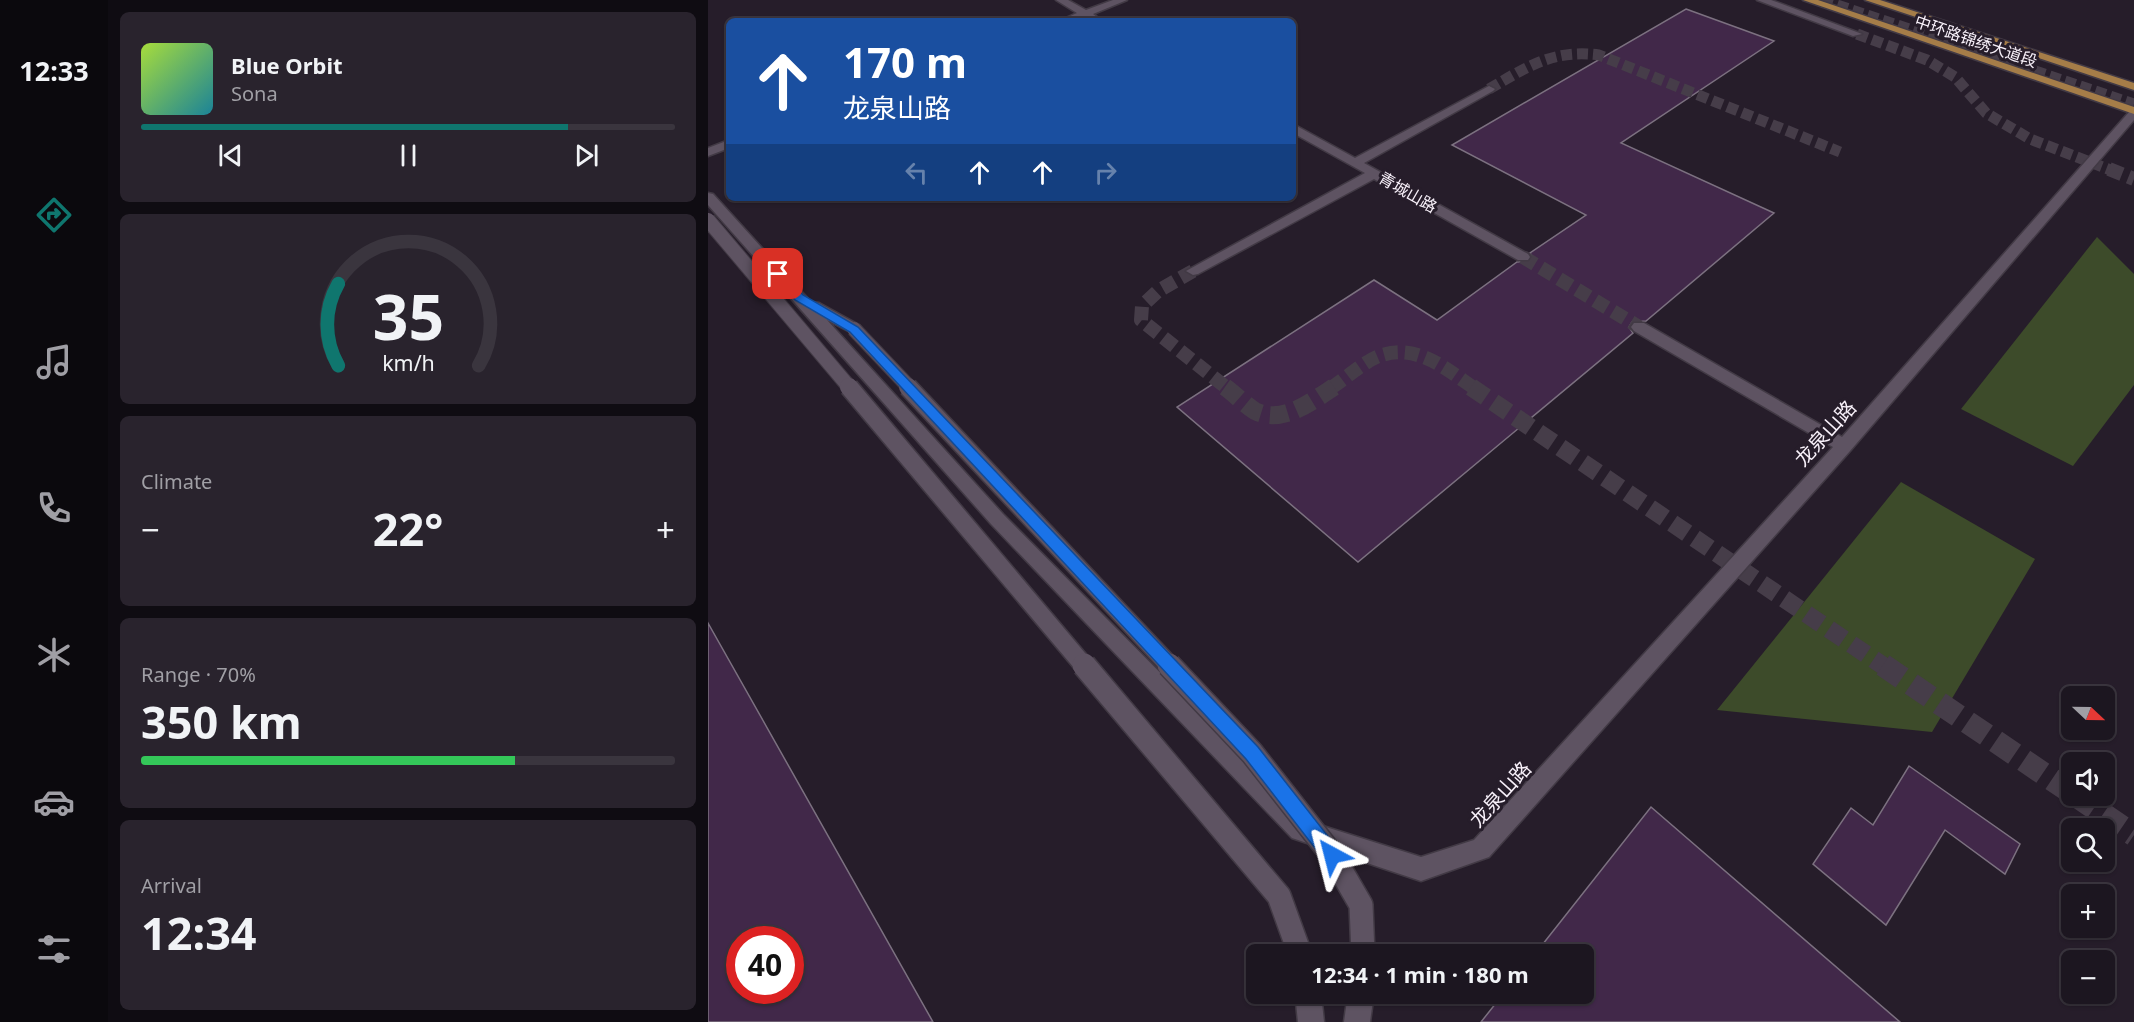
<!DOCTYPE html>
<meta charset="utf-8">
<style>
body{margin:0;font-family:"Noto Sans","Noto Sans SC",sans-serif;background:#29232d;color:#f1f3f6;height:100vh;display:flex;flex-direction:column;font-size:22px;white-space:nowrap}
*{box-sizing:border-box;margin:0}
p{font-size:20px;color:#a09fa5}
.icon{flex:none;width:33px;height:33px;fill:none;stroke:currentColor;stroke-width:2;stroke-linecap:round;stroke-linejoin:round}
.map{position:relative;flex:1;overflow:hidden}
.drawer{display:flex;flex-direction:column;gap:12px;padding:12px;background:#0f0c12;width:600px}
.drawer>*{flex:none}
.guide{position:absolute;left:18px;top:18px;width:570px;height:183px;border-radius:9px;box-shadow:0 2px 4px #0004,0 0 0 2px #3a353e;background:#1a4fa0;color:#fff;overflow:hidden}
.needle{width:39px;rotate:112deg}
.buttons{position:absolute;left:1353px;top:686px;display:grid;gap:12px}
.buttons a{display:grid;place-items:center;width:54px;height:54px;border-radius:9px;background:#1c1620;box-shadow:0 2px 4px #0004,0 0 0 2px #3a353e;font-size:30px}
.speed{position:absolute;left:18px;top:926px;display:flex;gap:12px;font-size:30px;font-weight:700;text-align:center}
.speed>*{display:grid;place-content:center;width:78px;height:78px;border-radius:50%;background:#1c1620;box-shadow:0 2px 4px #0004,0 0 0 2px #3a353e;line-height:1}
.speed .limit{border:9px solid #d22;background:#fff;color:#111}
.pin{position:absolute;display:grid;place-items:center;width:51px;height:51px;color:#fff;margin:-26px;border-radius:12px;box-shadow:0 3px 9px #0006}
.me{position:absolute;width:66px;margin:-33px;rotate:322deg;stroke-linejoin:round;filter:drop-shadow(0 0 4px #0008)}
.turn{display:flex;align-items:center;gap:21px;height:126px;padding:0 18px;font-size:27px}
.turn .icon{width:78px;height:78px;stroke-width:2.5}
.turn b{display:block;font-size:42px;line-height:51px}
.lanes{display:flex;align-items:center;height:57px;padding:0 18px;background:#0003;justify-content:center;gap:30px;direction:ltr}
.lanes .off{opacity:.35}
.big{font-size:45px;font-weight:700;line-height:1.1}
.drawer .widget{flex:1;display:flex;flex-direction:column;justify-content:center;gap:9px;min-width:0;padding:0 21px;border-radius:9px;background:#29232d}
.drawer .dial{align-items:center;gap:0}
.dial svg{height:156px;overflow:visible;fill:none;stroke:#3a353e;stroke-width:7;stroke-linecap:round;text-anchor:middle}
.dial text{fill:#f1f3f6;stroke:none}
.song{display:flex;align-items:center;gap:18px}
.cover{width:72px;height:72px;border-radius:9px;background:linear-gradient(135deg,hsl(80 70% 55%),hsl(190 70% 35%))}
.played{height:6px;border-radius:3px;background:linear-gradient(90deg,#0f766e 80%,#3a353e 80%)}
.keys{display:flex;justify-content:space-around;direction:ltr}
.heat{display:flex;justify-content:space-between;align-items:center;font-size:33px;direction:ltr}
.charge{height:9px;border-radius:4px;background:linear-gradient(90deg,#34c759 70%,#3a353e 0)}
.trip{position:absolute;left:538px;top:944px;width:348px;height:60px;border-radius:9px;background:#1c1620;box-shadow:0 2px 4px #0004,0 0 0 2px #3a353e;font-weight:700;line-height:60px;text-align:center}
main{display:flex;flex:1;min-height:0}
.dock{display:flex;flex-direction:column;width:108px;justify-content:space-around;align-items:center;background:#0b090d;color:#a09fa5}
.dock .icon{width:42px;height:42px}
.dock .selected{color:#0f766e}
.dock b{font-size:27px;color:#f1f3f6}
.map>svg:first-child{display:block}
</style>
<main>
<nav class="dock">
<b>12:33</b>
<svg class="icon selected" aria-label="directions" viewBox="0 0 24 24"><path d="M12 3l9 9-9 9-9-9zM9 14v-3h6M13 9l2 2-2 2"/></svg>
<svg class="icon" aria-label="music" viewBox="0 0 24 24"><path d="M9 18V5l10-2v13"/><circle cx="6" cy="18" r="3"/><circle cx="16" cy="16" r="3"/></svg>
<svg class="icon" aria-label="phone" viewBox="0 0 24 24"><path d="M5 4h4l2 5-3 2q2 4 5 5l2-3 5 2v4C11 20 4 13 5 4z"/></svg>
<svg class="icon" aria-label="climate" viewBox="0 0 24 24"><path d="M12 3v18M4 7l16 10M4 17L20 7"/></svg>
<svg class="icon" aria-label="car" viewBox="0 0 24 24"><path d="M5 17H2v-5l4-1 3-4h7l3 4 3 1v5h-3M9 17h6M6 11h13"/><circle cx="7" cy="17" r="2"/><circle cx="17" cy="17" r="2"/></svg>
<svg class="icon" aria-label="filters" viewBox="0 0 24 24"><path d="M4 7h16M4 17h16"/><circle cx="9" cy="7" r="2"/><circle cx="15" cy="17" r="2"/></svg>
</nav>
<section class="drawer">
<div class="widget">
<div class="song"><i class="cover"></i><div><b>Blue Orbit</b><p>Sona</p></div></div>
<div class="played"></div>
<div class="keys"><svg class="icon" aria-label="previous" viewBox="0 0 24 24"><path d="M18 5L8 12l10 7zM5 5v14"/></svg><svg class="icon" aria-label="pause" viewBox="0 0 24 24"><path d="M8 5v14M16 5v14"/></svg><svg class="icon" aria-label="next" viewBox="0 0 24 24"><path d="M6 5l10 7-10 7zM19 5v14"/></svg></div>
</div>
<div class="widget dial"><svg viewBox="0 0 100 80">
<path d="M14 69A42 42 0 1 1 86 69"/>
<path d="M14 69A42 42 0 0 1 14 27" stroke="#0f766e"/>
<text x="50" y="56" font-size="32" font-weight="700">35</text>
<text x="50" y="72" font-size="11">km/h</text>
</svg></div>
<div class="widget"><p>Climate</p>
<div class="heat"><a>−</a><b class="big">22°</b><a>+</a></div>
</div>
<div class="widget"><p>Range · 70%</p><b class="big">350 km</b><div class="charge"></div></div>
<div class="widget"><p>Arrival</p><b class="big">12:34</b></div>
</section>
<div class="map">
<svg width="1426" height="1022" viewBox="0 0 1426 1022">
<rect width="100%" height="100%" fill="#261d2a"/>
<!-- green -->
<g fill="#3d4b2a">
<polygon points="1389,237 1426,274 1426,385 1365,466 1253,409"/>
<polygon points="1193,482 1327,559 1224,732 1009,710"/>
</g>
<!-- building -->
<g fill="#412849" stroke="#7c7180" stroke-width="1.5" fill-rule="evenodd">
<polygon points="978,9 1066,41 913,143 1066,213 938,321 924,322 921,327 925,333 650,562 469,407 666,280 729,320 809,262 822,261 824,256 822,253 878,215 744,145"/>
<path d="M0 623 225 1022H0ZM32 939H82V990H32Z"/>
<polygon points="1201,766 1312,844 1297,874 1237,830 1178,925 1105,864 1143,808 1165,825"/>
<polygon points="943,807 1192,1022 773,1022 796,993 876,993 876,954 827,954"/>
</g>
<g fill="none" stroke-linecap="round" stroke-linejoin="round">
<!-- minor-tunnel-far3 -->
<g stroke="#463d49" stroke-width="11" stroke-dasharray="11 5" stroke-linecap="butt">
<polyline points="1149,34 1219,60 1247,77 1278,113 1322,139 1405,171"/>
<path d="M781 89C819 67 845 49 891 55L1132 152"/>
</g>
<!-- minor-tunnel-far2 -->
<g stroke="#463d49" stroke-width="14" stroke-dasharray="14 7" stroke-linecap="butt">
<polyline points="1401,169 1426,179"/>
<polyline points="815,257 931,327"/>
<polyline points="485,271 450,291 434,306 433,320 519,388"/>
<path d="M623 388C637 379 659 359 674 355 710 344 738 369 766 388"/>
</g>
<!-- minor-tunnel-far1 -->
<g stroke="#463d49" stroke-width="18" stroke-dasharray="18 9" stroke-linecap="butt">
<path d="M517 387C527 394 537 405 547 411 575 425 604 401 626 387"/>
<polyline points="763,387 1177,667"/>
</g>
<!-- minor-tunnel -->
<g stroke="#463d49" stroke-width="23" stroke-dasharray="23 11" stroke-linecap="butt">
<polyline points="1175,665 1364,793"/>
<polyline points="1367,795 1426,835"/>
</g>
<!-- major-tunnel -->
<polyline stroke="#463d49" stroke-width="11" stroke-dasharray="11 5" stroke-linecap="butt" points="1114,0 1426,104"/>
<!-- minor casing -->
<g stroke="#423a45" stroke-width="3">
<g id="minor">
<polygon points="348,0 360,0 378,10 405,0 419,0 385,14 389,17 388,19 377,17 365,21 351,21 369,13"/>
<polygon points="1049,0 1063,0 1154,34 1145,36"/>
<polygon points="781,86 787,89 785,91 656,163 820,254 822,257 820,260 810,260 666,179 490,274 485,275 478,271 657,173 585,133 585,124 647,158"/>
<polygon points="1426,110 1426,120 1142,451 781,857 713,881 584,838 283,524 0,205 0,193 5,194 103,302 111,303 151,325 154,329 146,334 119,320 295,514 599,821 713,857 766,840 1125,447 926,331 923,327 926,323 936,323 1134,437 1422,111"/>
<polygon points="21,140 21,148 0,156 0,148"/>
<polygon points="587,993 613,993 616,1022 590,1022"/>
<polygon points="640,993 666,993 662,1022 636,1022"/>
</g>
</g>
<!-- major casing -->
<g stroke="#423a45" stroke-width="3">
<g id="major">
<polygon points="1095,0 1110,0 1426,107 1426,114"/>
<polygon points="1157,0 1172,0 1426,83 1426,90"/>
</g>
</g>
<!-- minor -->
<use href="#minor" fill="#5e5362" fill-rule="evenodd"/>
<!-- major -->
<use href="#major" fill="#a57d48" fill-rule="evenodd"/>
<!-- minor-bridge-far2 casing -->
<g stroke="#423a45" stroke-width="16" stroke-linecap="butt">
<g id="minor-bridge-far2">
<polyline points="0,220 142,388"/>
<polyline points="146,329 202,388"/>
</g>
</g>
<!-- minor-bridge-far1 casing -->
<g stroke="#423a45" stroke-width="21" stroke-linecap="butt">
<g id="minor-bridge-far1">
<polyline points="141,387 377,667"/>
<polyline points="200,387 463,667"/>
</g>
</g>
<!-- minor-bridge casing -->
<g stroke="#423a45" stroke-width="26" stroke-linecap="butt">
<g id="minor-bridge">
<polyline points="376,665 571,896 592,954"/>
<polyline points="461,665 544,753 624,855 653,905 655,954"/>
</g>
</g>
<!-- minor-bridge-far2 -->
<use href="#minor-bridge-far2" stroke="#5e5362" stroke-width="14"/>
<!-- minor-bridge-far1 -->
<use href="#minor-bridge-far1" stroke="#5e5362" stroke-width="18"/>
<!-- minor-bridge -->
<use href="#minor-bridge" stroke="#5e5362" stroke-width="23"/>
</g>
<!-- route -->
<polygon fill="#1a73e8" stroke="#114b97" stroke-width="1.5" points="70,270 73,271 95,295 150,327 550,747 630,849 632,855 630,861 624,864 617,861 538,759 142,332 87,300 64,274"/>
<g text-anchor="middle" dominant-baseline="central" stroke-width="6" stroke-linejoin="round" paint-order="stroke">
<!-- far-street labels -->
<g font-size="16" fill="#f8f1fa" stroke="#261d2a">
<text transform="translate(1268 41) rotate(19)">中环路锦绣大道段</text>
<text transform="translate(700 192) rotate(30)">青城山路</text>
</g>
<!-- street labels -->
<g font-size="20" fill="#f8f1fa" stroke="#261d2a">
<text transform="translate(1117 433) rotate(-48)">龙泉山路</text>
<text transform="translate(792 794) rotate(-48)">龙泉山路</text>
</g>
</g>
</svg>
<div class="buttons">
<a><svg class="needle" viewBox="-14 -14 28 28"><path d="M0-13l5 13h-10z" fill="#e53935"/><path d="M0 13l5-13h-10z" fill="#a09fa5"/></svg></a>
<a><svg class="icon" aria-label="sound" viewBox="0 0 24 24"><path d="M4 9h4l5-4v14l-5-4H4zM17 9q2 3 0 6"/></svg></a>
<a><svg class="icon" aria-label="search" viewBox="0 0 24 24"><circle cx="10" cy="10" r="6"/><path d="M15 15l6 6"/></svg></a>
<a>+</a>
<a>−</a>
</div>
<div class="speed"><div class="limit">40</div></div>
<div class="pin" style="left:70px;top:274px;background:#d93025"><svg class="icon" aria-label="arrive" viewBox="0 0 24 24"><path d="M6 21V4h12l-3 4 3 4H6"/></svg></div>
<svg class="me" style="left:624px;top:855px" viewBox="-20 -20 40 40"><path d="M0-17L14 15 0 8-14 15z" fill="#1a73e8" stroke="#fff" stroke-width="4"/></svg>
<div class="trip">12:34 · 1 min · 180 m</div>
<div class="guide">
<div class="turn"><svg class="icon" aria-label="ahead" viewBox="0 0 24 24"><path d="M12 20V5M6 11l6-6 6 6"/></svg><div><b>170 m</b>龙泉山路</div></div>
<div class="lanes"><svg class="icon off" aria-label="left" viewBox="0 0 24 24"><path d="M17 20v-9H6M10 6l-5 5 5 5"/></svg><svg class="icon" aria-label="ahead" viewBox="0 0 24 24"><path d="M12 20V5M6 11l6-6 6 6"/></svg><svg class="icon" aria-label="ahead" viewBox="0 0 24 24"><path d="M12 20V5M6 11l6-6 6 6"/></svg><svg class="icon off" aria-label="right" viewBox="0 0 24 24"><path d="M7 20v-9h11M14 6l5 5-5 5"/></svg></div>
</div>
</div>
</main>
